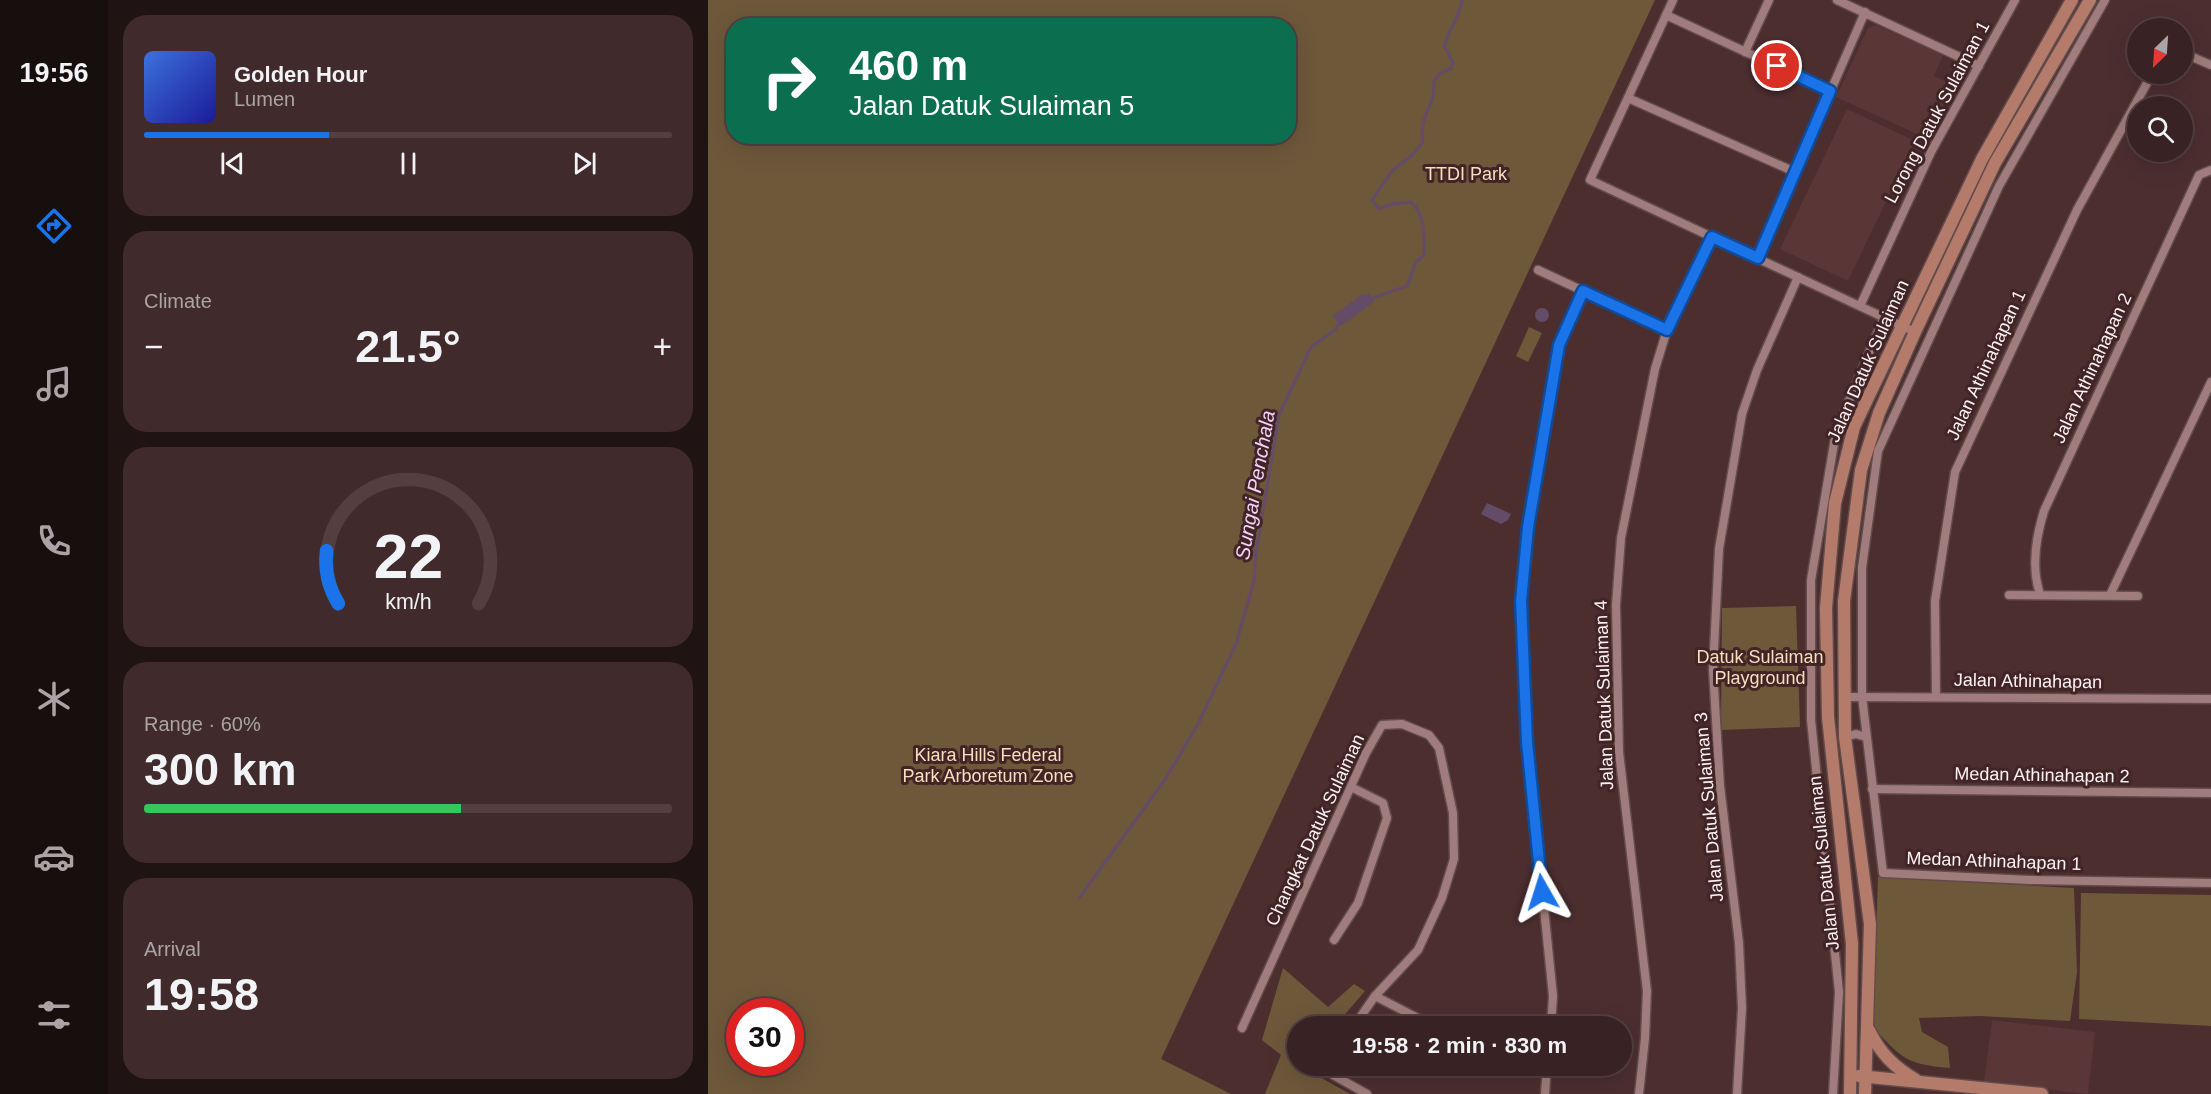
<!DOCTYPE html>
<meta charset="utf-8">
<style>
body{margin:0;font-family:Helvetica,sans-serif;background:#402a2b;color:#f1f3f6;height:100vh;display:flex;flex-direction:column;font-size:22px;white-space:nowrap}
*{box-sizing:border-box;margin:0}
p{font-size:20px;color:#aba4a6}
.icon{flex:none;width:33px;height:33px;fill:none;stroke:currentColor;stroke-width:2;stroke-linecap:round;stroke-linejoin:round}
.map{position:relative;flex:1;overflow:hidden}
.details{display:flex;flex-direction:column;gap:15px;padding:15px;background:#1f1313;width:600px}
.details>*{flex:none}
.banner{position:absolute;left:18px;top:18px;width:570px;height:126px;border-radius:24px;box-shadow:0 6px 24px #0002,0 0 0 2px #533f41;background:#0b6e4f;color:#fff;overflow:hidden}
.needle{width:39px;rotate:205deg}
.fabs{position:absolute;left:1419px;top:18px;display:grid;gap:12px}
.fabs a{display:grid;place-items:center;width:66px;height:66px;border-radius:50%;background:#392223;box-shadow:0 6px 24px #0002,0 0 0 2px #533f41;font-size:30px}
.speed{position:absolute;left:18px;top:998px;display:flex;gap:12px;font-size:30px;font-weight:700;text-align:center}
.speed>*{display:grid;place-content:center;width:78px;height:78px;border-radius:50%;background:#392223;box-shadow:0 6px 24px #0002,0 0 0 2px #533f41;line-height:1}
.speed .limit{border:9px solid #d22;background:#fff;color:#111}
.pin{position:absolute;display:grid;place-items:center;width:51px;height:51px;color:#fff;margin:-26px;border:3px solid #fff;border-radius:50%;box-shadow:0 2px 6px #0007}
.me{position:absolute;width:66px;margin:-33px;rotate:354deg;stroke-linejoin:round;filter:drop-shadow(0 0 4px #0008)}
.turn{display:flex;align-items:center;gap:21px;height:126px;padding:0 24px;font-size:27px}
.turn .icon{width:78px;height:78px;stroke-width:2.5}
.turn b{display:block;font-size:42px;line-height:51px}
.big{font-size:45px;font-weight:700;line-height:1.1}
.details .card{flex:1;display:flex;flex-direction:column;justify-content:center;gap:9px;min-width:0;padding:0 21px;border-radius:24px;background:#402a2b}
.details .dial{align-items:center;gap:0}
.dial svg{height:156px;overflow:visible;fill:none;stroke:#533f41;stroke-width:7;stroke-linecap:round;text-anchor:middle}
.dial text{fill:#f1f3f6;stroke:none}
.song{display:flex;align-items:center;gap:18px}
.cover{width:72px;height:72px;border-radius:9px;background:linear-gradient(135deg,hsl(220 70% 55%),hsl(240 70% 35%))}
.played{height:6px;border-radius:3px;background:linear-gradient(90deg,#1a73e8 35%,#533f41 35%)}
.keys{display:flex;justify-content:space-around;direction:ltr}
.heat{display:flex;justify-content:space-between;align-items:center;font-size:33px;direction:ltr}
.charge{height:9px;border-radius:4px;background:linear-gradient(90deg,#34c759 60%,#533f41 0)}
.trip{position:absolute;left:579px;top:1016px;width:345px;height:60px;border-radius:30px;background:#392223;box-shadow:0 6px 24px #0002,0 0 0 2px #533f41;font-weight:700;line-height:60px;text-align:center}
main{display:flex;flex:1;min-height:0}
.tabs{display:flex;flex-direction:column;width:108px;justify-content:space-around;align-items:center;background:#170e0e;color:#aba4a6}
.tabs .icon{width:42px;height:42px}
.tabs .selected{color:#1a73e8}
.tabs b{font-size:27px;color:#f1f3f6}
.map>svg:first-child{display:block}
</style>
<main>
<nav class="tabs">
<b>19:56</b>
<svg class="icon selected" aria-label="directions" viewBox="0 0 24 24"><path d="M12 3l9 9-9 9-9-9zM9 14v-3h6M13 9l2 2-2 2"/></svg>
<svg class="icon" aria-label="music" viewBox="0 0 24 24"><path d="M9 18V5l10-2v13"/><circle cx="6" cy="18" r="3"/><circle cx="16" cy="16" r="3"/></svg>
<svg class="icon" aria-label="phone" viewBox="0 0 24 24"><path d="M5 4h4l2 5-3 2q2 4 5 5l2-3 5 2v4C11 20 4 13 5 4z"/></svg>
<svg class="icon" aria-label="climate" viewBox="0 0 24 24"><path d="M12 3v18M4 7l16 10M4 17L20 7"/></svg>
<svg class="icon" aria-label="car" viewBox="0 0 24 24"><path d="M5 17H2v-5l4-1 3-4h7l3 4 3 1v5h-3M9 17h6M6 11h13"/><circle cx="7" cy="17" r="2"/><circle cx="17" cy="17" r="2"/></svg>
<svg class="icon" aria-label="filters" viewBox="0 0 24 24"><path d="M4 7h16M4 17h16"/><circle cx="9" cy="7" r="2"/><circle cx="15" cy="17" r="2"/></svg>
</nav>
<section class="details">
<div class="card">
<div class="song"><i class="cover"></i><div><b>Golden Hour</b><p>Lumen</p></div></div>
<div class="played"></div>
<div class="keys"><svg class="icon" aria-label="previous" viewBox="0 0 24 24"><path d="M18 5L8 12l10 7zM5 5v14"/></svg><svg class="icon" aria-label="pause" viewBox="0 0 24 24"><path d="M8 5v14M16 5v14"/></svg><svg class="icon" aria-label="next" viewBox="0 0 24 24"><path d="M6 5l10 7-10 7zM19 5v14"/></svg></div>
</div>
<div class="card"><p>Climate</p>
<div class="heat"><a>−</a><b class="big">21.5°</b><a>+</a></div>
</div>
<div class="card dial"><svg viewBox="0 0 100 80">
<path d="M14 69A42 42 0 1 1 86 69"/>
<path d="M14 69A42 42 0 0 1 8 42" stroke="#1a73e8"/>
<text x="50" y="56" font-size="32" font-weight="700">22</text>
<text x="50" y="72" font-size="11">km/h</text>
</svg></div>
<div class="card"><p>Range · 60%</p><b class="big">300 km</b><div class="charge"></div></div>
<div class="card"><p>Arrival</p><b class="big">19:58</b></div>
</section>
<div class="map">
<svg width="1503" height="1094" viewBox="0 0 1503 1094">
<rect width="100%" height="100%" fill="#4c2e2f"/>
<!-- built -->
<g fill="#5a3637">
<polygon points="1168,25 1235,55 1226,76 1249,87 1220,139 1128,97 1160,28"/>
<polygon points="1139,109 1207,141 1140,281 1072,249"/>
<polygon points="1284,1020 1387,1032 1380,1094 1276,1082"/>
</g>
<!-- green -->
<g fill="#6e583a" fill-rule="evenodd">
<path d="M0 0H947L453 1059 523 1094H0ZM26 26H580V136H26ZM32 1011H82V1062H32Z"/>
<polygon points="821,327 834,333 820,362 808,356"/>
<polygon points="1088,606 1092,727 1013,730 1014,608"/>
<path d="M1170 877 1366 888 1369 972 1362 1021 1272 1016 1211 1018 1214 1032 1240 1047 1242 1068C1198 1064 1194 1059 1165 1027Z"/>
<polygon points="1373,893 1503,895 1503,1026 1371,1019"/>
<polygon points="575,968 620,1007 646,984 657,991 627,1026 590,1026 590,1065 605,1065 603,1072 642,1094 557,1094 573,1055 554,1040"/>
</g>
<!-- water -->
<g fill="#644b68">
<polygon points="662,294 666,302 633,326 625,316 653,295"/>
<circle cx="834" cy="315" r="7"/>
<polygon points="779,503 803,514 800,520 793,524 773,514"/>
</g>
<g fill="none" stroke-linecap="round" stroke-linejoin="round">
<!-- stream -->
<g stroke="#644b68" stroke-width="3">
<path d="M662 299 699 286 708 262 716 255C716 237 718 215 703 202L683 204 671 209 664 200 684 171 704 155 715 142C710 115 728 107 726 81L732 73 743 69 745 62 736 46C741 30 752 16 754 0"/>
<polyline points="372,897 458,778 489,726 528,644 546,581 548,552 571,415 603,347 627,330 632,322"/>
</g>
<!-- minor casing -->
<g stroke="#624b4b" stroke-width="11">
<g id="minor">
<polyline points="965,0 882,180 1207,332"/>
<polyline points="1129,0 1271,66"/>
<polyline points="1397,0 1291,186 1170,451 1154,568 1154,696 1175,873 1322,880 1503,883"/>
<polyline points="958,15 1122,91"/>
<polyline points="1037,52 1061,0"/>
<polyline points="1474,58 1482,56 1503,65"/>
<polyline points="920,98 1087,172"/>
<polyline points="1050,258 1157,12"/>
<polyline points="830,270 959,330"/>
<polyline points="1152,306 1223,152 1307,0"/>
<path d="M1332 594C1323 568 1328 537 1336 511L1491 175 1503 170"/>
<polyline points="1301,595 1430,596"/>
<polyline points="1402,595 1503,382"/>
<polyline points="1228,695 1227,601 1247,472 1369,210 1444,74"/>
<polyline points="1137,697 1503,699"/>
<polyline points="1137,737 1148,734 1158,737"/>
<polyline points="1164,789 1503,793"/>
<polyline points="626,940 650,903 679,818 675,803 643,787"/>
<polyline points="667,996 725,1026"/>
<polyline points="843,1026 845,996 819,742 813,601 821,527 851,345 875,291"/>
<polyline points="534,1028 658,753 674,725 694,724 721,735 731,748 745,813 746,859 734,898 710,950 667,996 646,1026"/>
<polyline points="621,1065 625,1075 659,1094"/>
<polyline points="801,1065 812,1070"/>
<polyline points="837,1094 839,1065"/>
<polyline points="931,1094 937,1038 939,991 911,752 908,605 913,538 947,369 959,330 1004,237"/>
<polyline points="1029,1094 1034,1008 1031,943 1012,786 1005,670 1011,549 1034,414 1049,370 1090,277"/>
<polyline points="1125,1094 1131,992 1103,720 1103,580 1128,432 1176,317"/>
</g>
</g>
<!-- secondary casing -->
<g stroke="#624b4b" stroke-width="15">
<g id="secondary">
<path d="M1161 1030C1172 1053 1186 1067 1208 1080"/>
<polyline points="1151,1076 1334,1094"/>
<polyline points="1142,1094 1144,944 1120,717 1118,608 1127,503 1146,427 1274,159 1364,0"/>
<polyline points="1157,1094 1162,924 1137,737 1136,601 1153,470 1171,413 1207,332 1287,163 1382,0"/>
</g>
</g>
<!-- minor -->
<use href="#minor" stroke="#a07c7c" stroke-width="8"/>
<!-- secondary -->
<use href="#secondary" stroke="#b47b6b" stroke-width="12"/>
</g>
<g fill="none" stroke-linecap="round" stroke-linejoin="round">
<!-- route casing -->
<g stroke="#114b97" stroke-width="15">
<polyline id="route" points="834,892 819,742 813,601 820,527 851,345 875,291 959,330 1004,237 1050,258 1122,91 1069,66"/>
</g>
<!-- route -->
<use href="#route" stroke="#1a73e8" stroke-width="10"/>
</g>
<g text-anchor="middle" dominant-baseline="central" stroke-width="6" stroke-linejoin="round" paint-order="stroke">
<!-- street labels -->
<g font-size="18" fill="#fdf1f1" stroke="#412425">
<text transform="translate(1229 112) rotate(-62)">Lorong Datuk Sulaiman 1</text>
<text transform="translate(1160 361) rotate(-66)">Jalan Datuk Sulaiman</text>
<text transform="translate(1278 365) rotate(-65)">Jalan Athinahapan 1</text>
<text transform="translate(1384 368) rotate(-65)">Jalan Athinahapan 2</text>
<text transform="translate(1320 681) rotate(1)">Jalan Athinahapan</text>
<text transform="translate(896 695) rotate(-92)">Jalan Datuk Sulaiman 4</text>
<text transform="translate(1334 775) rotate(1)">Medan Athinahapan 2</text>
<text transform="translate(1001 807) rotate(-95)">Jalan Datuk Sulaiman 3</text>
<text transform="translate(607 830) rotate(-65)">Changkat Datuk Sulaiman</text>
<text transform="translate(1286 861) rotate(2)">Medan Athinahapan 1</text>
<text transform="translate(1116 863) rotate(-96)">Jalan Datuk Sulaiman</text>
</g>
<!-- park labels -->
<g font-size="18" fill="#f9dfbe" stroke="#412425">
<text x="758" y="174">TTDI Park</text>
<text x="1052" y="657">Datuk Sulaiman<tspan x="1052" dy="21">Playground</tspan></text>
<text x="280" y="755">Kiara Hills Federal<tspan x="280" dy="21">Park Arboretum Zone</tspan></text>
</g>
<!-- water labels -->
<g font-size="20" font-style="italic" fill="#f6d2fc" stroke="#412425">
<text transform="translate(547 485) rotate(-80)">Sungai Penchala</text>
</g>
</g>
</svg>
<div class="fabs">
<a><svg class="needle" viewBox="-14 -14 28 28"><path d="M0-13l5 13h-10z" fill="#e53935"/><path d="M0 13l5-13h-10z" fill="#aba4a6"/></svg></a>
<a><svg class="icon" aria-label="search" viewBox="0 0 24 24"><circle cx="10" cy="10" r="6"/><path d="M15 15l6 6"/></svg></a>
</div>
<div class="speed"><div class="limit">30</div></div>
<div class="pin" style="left:1069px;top:66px;background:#d93025"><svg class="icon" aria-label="arrive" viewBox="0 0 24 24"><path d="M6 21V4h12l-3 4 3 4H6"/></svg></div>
<svg class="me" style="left:834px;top:892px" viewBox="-20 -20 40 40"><path d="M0-17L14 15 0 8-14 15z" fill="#1a73e8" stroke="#fff" stroke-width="4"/></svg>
<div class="trip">19:58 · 2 min · 830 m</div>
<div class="banner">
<div class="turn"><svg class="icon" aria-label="right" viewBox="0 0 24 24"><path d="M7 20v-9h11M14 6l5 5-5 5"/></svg><div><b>460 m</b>Jalan Datuk Sulaiman 5</div></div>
</div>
</div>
</main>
